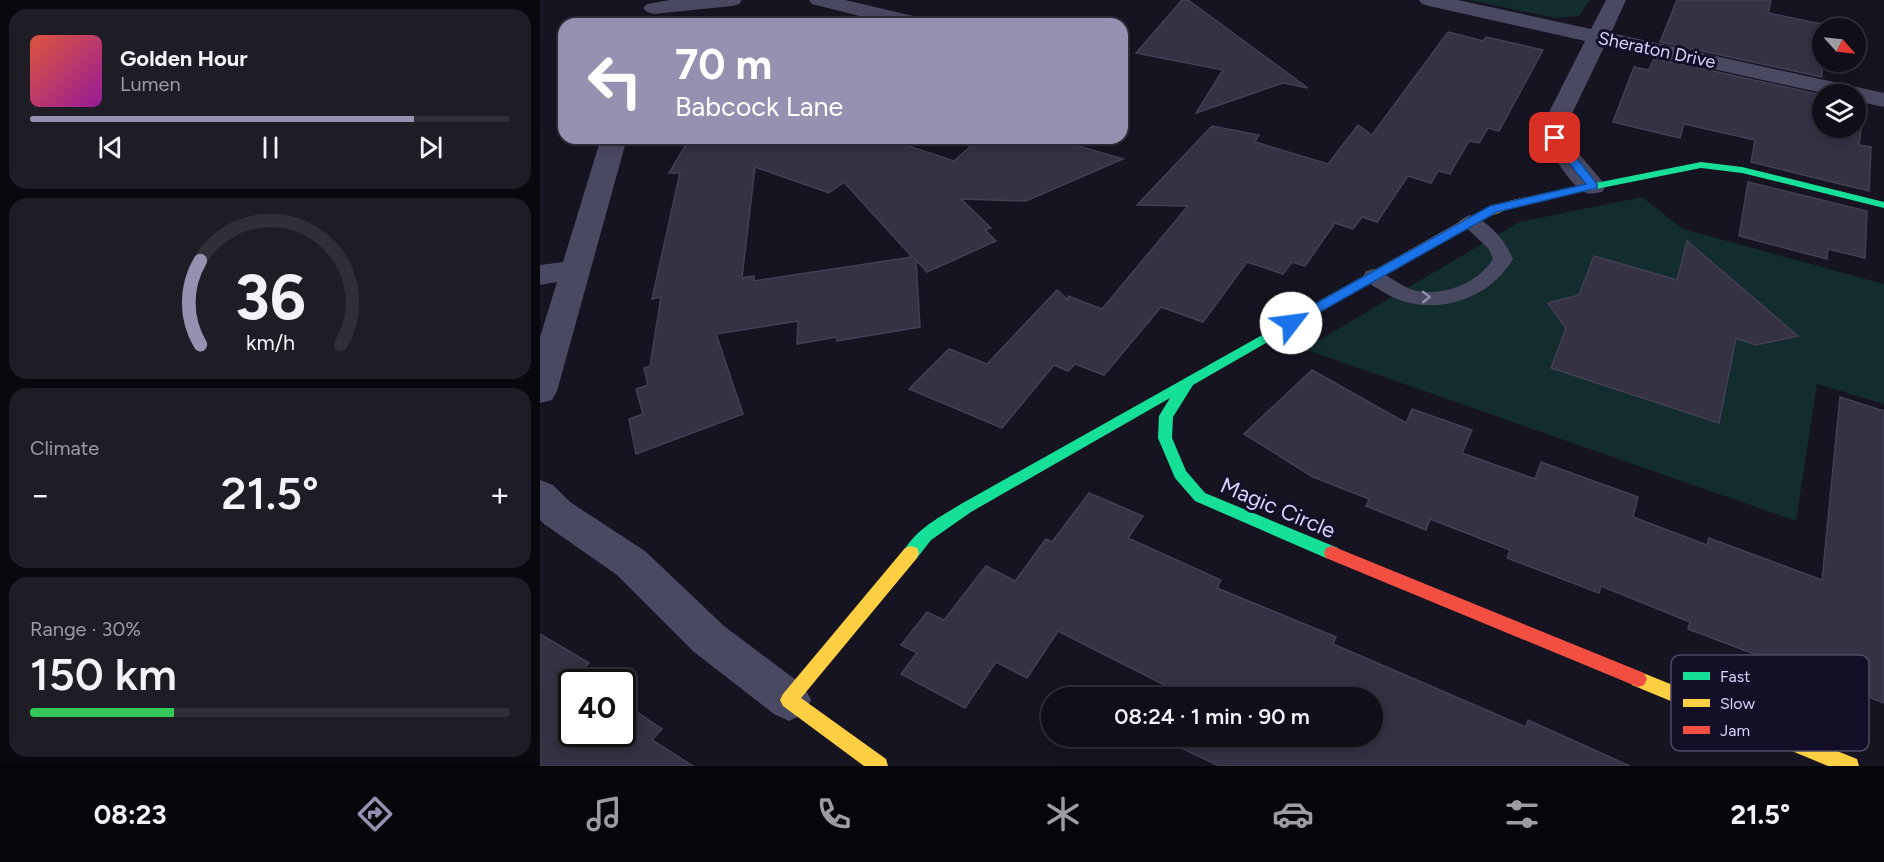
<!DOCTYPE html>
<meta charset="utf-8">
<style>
body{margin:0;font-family:Figtree,sans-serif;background:#1e1d26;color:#f1f3f6;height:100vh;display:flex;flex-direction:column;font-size:22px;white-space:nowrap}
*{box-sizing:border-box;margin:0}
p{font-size:20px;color:#9c9ca2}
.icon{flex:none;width:33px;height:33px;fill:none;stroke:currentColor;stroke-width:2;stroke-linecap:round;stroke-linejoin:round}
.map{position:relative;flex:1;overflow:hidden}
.side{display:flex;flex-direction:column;gap:9px;padding:9px;background:#09080e;width:540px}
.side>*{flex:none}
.guide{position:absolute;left:18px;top:18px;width:570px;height:126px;border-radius:18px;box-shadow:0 3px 15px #0003,0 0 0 2px #302f38;background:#9591b1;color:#fff;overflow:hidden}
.needle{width:39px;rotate:117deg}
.buttons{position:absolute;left:1272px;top:18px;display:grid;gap:12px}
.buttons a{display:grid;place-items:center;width:54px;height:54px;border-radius:50%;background:#100f19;box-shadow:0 3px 15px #0003,0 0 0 2px #302f38;font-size:30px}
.speed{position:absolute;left:18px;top:669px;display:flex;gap:12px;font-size:30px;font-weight:700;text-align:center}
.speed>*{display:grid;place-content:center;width:78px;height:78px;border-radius:50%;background:#100f19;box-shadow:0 3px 15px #0003,0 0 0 2px #302f38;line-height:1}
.speed .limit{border:3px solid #111;border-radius:9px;background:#fff;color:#111}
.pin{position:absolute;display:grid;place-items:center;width:51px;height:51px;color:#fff;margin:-26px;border-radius:12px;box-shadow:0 3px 9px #0006}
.me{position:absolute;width:66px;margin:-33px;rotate:60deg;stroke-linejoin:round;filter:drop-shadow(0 0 4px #0008)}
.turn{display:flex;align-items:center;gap:21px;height:126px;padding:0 18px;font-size:27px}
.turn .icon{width:78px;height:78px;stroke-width:2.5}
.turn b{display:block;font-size:42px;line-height:51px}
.big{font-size:45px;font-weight:600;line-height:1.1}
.side .card{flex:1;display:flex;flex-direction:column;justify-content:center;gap:9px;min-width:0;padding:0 21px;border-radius:18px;background:#1e1d26}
.side .dial{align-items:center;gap:0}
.dial svg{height:156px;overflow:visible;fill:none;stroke:#302f38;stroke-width:7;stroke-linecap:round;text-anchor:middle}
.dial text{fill:#f1f3f6;stroke:none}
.song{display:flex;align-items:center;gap:18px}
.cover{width:72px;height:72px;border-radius:9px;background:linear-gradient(135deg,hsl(10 70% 55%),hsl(300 70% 35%))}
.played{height:6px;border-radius:3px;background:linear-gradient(90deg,#9591b1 80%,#302f38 80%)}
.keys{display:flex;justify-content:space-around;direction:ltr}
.heat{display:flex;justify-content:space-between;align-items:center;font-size:33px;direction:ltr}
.charge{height:9px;border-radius:4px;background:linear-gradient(90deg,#34c759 30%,#302f38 0)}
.trip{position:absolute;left:501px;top:687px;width:342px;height:60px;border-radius:30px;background:#100f19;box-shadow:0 3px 15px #0003,0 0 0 2px #302f38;font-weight:600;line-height:60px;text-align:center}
.menu{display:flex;height:96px;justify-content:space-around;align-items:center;background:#06060a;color:#9c9ca2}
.menu .icon{width:42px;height:42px}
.menu .selected{color:#9591b1}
.menu b{font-size:27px;color:#f1f3f6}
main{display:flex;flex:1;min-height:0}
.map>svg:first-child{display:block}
</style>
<main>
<section class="side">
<div class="card">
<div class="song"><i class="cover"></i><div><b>Golden Hour</b><p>Lumen</p></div></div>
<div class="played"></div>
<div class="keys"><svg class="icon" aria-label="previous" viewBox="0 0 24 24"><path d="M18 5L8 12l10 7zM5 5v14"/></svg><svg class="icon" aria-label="pause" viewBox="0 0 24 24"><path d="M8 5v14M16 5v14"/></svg><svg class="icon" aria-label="next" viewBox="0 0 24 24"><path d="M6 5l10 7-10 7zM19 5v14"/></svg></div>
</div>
<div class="card dial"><svg viewBox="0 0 100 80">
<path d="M14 69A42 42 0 1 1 86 69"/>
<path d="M14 69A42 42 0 0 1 14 26" stroke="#9591b1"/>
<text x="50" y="56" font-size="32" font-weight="700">36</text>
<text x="50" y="72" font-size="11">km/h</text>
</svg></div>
<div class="card"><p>Climate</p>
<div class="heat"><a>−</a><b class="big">21.5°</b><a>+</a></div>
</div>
<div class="card"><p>Range · 30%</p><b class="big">150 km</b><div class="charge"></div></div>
</section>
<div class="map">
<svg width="1344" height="766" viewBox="0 0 1344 766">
<rect width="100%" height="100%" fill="#161421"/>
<!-- green -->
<g fill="#132c2d">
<polygon points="929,0 1050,0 1039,16 1015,18"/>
<polygon points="1102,197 1143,229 1344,284 1344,404 1277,384 1256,521 764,349 979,222"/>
</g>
<!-- building -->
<g fill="#343243" stroke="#433f54" stroke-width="1.5" fill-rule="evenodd">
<polygon points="642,0 648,0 768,88 743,83 656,113 683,70 596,53"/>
<polygon points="1137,0 1231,0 1228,13 1282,24 1282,77 1120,42"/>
<polygon points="908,32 943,41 946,37 1003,50 959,131 948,128 939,143 929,141 910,174 898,171 891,183 868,176 837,222 822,217 813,229 795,223 765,266 752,262 743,274 707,262 663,322 621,307 564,375 535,364 528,371 514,365 462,428 369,389 409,349 447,364 517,290 528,300 528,296 562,309 648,206 597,205 672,126 719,135 715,142 788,164 818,125 832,135"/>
<polygon points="1114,58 1282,95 1282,128 1321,130 1319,145 1331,147 1329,191 1211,162 1215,140 1144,124 1140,138 1073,122 1094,67 1109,70"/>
<path d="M150 138H345L414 161 440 138H511L583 159 486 201 421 199 451 228 445 230 456 241 387 272 376 260 380 327 297 341 296 337 257 344 258 321 176 334 203 414 96 454 89 419 103 414 96 389 108 385 104 368 110 366 121 297 112 299 140 173H129ZM215 167 289 193 304 182 372 257 214 281V276L202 278Z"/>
<polygon points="1208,182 1327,211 1325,258 1288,249 1287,259 1199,236"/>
<polygon points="1147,241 1258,336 1216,345 1196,338 1179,423 1011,368 1026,328 1008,303 1039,295 1054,256 1137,280"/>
<polygon points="772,370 866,423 872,409 932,430 922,453 995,479 1001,462 1098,497 1093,517 1167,545 1169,538 1282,580 1300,397 1344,411 1344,703 1148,629 1150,622 1061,586 1059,593 967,558 970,550 890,519 886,530 826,506 829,499 773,477 704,434"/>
<polygon points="549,493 603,516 588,538 681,580 677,588 796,637 793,644 986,727 988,720 1090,766 679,766 629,742 631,736 832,736 832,698 650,698 518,631 487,678 456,662 425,708 361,674 377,653 361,645 387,612 404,620 446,566 475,581 506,539 512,542"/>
<polygon points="0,634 49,663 39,673 53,682 32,682 32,734 82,734 82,702 122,729 112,740 153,766 0,766"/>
</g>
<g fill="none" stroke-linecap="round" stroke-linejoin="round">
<!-- lane -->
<path fill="#4a4962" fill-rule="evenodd" d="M929 215C948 220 966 241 973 259 948 302 888 319 845 293 837 288 828 284 823 276L826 271 833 269C847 273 857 284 870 289 898 299 938 284 953 259L949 249 919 221Z"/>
<!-- street -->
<g fill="#4a4962" fill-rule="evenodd">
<polygon points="130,0 202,0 199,4 192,6 114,14 107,12 103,8 107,4"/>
<polygon points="269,0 305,0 386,19 389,24 351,24 272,4"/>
<path d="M879 0H918L1051 29 1066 0H1086L1071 33 1344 93V107L1316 101V94H1287L1065 45 1027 124 1035 149 1066 186 1062 192C1056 193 1050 195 1044 192 1027 182 1003 143 1003 124L1045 41 889 6 882 4Z"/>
<polygon points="61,138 87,138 17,391 12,400 0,403 0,337 17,282 0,285 0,265 23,262"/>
<polygon points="0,480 13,485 30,502 105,551 184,626 264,686 271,700 264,714 249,721 234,714 154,652 77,575 4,524 0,520"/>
</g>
<!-- fast -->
<g fill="#16e098" fill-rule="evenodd">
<polygon points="1161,162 1202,167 1344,202 1344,208 1202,173 1161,168 1001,200 995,197 1001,194"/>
<path d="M747 321 752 322 753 325 752 328 653 385 633 417 632 438 646 471 665 493 798 548 800 553 798 558 792 560 786 558 655 501 635 478 618 438 619 416 630 398 431 512 391 540 377 558 371 560 365 558 363 553C374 530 400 517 421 504Z"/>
</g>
<!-- slow -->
<g fill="#ffcf43" fill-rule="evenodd">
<polygon points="1001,194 1005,195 1005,199 976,206 933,223 752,328 742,328 741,325 742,322 925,219 969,201"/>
<polygon points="371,546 377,548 379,553 377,558 261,698 346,759 348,766 324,766 243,706 240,700 243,694 365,548"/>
<polygon points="1098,671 1317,759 1319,766 1288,766 1092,685 1089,679 1092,673"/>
</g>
<!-- jam -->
<polygon fill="#f24e42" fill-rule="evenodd" points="792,546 1104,673 1107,679 1104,685 1098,687 786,558 784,553 786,548"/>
</g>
<!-- one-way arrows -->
<defs><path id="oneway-chevron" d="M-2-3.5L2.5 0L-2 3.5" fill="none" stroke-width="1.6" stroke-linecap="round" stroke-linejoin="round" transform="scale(1.5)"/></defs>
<use stroke="#928eb0" href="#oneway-chevron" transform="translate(886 297) rotate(-1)"/>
<!-- route -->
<polygon fill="#1a73e8" stroke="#114b97" stroke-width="1.5" points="1011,136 1019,136 1057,184 1057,188 957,212 755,326 746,326 746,320 950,206 1046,184 1011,141"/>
<g text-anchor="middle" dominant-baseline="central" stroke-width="6" stroke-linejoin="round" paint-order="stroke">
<!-- far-street labels -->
<g font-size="18" fill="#d9d4ff" stroke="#130f26">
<text transform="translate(1117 50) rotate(12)">Sheraton Drive</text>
</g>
<!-- street labels -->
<g font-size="22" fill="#d9d4ff" stroke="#130f26">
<text transform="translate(738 508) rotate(23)">Magic Circle</text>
</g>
</g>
<!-- legend -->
<rect x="1131" y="655" width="198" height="96" rx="9" fill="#130f26" stroke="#4e4a67" stroke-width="1.5"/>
<rect x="1143" y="672" width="27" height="8" fill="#16e098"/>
<rect x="1143" y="699" width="27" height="8" fill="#ffcf43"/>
<rect x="1143" y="726" width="27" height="8" fill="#f24e42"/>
<g font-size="16" fill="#d9d4ff">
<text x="1180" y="682">Fast</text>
<text x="1180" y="709">Slow</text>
<text x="1180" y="736">Jam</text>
</g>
</svg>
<div class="buttons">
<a><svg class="needle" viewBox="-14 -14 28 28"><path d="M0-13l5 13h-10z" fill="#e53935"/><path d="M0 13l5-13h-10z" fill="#9c9ca2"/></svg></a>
<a><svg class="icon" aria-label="layers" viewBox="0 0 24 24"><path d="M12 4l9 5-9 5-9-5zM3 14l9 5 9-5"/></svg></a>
</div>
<div class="speed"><div class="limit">40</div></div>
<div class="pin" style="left:1015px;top:138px;background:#d93025"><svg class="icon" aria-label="arrive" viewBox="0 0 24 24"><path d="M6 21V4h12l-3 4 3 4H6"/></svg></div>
<svg class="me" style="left:751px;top:323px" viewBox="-20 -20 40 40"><circle r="19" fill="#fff"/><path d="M0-13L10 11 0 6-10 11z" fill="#1a73e8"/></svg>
<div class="trip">08:24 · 1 min · 90 m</div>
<div class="guide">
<div class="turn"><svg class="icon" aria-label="left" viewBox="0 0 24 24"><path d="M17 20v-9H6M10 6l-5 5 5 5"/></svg><div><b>70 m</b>Babcock Lane</div></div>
</div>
</div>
</main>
<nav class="menu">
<b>08:23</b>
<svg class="icon selected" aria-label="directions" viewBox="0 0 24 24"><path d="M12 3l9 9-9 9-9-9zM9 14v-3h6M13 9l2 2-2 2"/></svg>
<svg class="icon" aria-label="music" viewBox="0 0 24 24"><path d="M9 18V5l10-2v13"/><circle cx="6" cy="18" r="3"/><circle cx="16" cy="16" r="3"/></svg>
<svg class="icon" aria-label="phone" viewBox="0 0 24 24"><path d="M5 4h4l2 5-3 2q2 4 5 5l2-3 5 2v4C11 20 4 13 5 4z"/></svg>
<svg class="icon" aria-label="climate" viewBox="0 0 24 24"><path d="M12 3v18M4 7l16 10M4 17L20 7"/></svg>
<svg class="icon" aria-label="car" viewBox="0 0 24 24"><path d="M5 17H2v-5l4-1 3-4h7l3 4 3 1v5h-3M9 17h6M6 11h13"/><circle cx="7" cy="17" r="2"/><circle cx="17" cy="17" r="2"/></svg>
<svg class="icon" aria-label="filters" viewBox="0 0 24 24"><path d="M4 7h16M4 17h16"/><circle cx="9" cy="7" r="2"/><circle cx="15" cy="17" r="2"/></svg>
<b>21.5°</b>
</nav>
